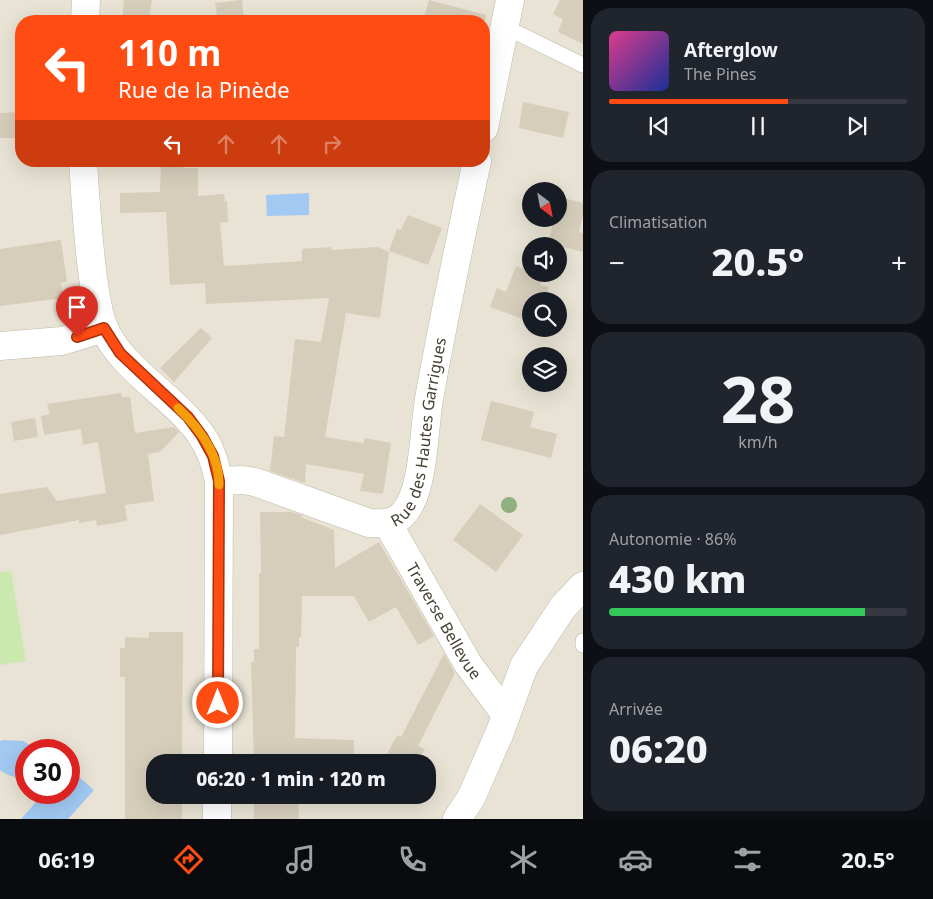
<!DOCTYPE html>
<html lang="fr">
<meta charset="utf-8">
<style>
body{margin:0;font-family:"Noto Sans",sans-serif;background:#20242c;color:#f1f3f6;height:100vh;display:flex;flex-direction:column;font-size:19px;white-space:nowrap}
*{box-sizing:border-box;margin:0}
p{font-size:16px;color:#9ea1a6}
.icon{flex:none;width:28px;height:28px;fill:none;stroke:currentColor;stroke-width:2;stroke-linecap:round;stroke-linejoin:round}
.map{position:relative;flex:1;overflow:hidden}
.details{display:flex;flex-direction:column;gap:8px;padding:8px;background:#0d0f14;width:350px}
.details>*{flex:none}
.hud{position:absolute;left:15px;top:15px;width:475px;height:152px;border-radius:20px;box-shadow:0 5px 20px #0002;background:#ff4c12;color:#fff;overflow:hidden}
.needle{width:32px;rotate:148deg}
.controls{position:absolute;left:522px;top:182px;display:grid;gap:10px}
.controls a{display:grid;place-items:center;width:45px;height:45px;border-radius:50%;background:#171b24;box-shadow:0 5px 20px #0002;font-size:25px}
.speed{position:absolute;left:15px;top:739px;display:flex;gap:10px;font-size:25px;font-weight:700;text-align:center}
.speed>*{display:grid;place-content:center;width:65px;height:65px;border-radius:50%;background:#171b24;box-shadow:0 5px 20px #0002;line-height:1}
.speed .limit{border:8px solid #d22;background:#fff;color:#111}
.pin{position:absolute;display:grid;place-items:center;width:42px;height:42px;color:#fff;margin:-51px -21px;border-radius:50% 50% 50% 0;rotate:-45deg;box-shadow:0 0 5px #0007}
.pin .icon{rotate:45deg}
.me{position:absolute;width:55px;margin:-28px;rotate:0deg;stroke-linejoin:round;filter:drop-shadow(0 0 4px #0008)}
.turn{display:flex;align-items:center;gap:18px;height:105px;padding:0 20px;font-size:22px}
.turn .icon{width:65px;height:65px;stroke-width:2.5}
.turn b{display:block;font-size:35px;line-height:42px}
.lanes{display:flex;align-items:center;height:48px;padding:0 20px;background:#0003;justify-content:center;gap:25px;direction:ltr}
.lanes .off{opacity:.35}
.big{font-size:38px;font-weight:800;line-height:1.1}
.details .tile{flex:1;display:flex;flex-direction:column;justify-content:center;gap:8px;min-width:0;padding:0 18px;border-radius:20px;background:#20242c}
.details .dial{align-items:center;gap:0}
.dial b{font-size:65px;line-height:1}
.song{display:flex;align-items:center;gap:15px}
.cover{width:60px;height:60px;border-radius:8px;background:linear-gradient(135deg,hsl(330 70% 55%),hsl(230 70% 35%))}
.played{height:5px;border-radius:2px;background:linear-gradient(90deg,#ff4c12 60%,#363941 60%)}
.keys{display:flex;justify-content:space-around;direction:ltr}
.heat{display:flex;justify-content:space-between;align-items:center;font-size:28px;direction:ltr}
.charge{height:8px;border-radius:4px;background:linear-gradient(90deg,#34c759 86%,#363941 0)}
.trip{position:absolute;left:146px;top:754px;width:290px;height:50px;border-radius:20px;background:#171b24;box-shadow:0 5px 20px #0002;font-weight:800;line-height:50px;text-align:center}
.menu{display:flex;height:80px;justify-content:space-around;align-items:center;background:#090b0e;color:#9ea1a6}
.menu .icon{width:35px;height:35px}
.menu .on{color:#ff4c12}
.menu b{font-size:22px;color:#f1f3f6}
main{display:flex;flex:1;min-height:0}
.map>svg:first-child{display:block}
</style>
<main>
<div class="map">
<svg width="583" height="819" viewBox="0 0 583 819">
<rect width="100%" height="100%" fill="#f4f1e6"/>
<!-- residential -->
<path fill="#e8e3d4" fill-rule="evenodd" d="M0 0H583V819H0ZM21 21H484V161H21ZM531 191H559V219H531ZM531 246H559V274H531ZM531 301H559V329H531ZM531 356H559V384H531ZM26 750H69V792H26ZM155 762H428V795H155Z"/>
<!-- green -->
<polygon fill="#c9e9ae" points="11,571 26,661 0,665 0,572"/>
<!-- water -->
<g fill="#a1c9f2">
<polygon points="309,193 309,215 267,216 266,195"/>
<path d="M4 740 23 741 35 748 36 750H26V777C17 779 8 776 0 770V741Z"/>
<polygon points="69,768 94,790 68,819 21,819 44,793 69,792"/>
</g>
<!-- building -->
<g fill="#d6cebb">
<polygon points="124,0 152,0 149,21 122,21"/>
<polygon points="242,0 244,21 218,21 215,3"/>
<polygon points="429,0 486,15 485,21 423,21"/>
<polygon points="560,0 583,0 583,44 558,32 563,19 553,14"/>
<polygon points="523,102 569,112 563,138 519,128"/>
<polygon points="21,112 21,138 0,138 0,113"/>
<polygon points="183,165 183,168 198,168 198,196 224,194 225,202 227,201 228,222 220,223 224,266 302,261 302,249 331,247 332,250 377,247 389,252 380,318 346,313 325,437 363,443 365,438 391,443 383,494 360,491 364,474 306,464 305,483 270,471 274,436 284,437 295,339 321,342 329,298 206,304 205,283 170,285 166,212 120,213 120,193 160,192 161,167"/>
<polygon points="559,197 583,203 583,215 579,232 583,233 583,252 548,243 554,219 559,219"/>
<polygon points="408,215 442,228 428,265 389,251 397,229 401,230"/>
<polygon points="61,240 67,282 61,283 63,298 0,306 0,249"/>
<polygon points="516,266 531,272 531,274 543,276 540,285 549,287 544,301 531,301 531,322 490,307 497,288 506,292"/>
<polygon points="201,328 212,338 174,382 160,368"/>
<polygon points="121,393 122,397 130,397 135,433 174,427 179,432 160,452 148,454 154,501 125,505 127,521 97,526 96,520 79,523 79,520 0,535 0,494 47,487 57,501 106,493 98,442 83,445 81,429 44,435 41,416 50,414 47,404"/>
<polygon points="491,401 534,412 530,427 557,434 551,458 481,440"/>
<polygon points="35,418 38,437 14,441 11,422"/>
<polygon points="480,504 523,535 496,572 453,540"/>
<polygon points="260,512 292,512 302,515 301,517 334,530 335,568 379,542 434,636 418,645 396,607 369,622 354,596 302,596 301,638 299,637 299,647 296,647 295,738 354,740 354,762 254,762 251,662 254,662 254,649 259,649 259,573 261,573"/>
<polygon points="149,632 183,632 182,762 155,762 155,795 182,795 182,819 125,819 125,677 120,677 120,648 125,648 125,637 149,638"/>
<polygon points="444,654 455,673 418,746 425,749 417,762 383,762 397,735 401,737"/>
<polygon points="254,795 353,795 353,800 330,799 298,803 299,819 254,819"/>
</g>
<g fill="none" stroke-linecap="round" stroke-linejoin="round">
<!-- lane casing -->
<g stroke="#bfbaa8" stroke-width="16">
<g id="lane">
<polyline points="505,27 583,65"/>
<polyline points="583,641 583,645"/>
</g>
</g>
<!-- street casing -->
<g stroke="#bfbaa8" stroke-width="29">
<g id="street">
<polyline points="85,21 86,0"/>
<polyline points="484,128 510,0"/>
<path d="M83 161C86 205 88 248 95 291 97 303 99 317 104 328 122 370 175 397 201 435 211 449 215 464 219 481L218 762"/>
<polyline points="0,346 62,341 104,328"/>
<path id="s1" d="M219 481 243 480 255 482 369 523C389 524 400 523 410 504 424 478 424 429 429 399 443 320 460 241 477 161"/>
<path id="s2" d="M388 524 468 664 506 715"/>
<polyline points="217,819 217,795"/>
<polyline points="457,819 471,798 500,732 524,666 563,607 583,586"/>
</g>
</g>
<!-- lane -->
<use href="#lane" stroke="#fff" stroke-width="15"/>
<!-- street -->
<use href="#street" stroke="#fff" stroke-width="28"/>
</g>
<!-- trees -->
<circle fill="#90b07d" cx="509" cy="505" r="8"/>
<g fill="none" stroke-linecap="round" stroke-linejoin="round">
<!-- route casing -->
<g stroke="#a6310c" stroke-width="12">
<polyline id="route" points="77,337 104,328 120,353 188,417 202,436 213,456 219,481 218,703"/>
</g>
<!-- route -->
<use href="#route" stroke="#ff4c12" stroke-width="9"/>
<!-- slow -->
<path stroke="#f59e0b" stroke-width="9" d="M178 408C198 427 220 455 219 485"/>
</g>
<g text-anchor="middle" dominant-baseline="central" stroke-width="5" stroke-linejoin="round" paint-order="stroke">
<!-- street labels -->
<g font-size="16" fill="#474135" stroke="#fff">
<text stroke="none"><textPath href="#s1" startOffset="278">Rue des Hautes Garrigues</textPath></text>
<text stroke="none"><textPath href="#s2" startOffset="112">Traverse Bellevue</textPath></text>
</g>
</g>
</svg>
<div class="controls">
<a><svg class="needle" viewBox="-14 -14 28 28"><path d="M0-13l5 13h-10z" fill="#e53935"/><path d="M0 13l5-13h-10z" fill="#9ea1a6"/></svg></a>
<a><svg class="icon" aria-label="sound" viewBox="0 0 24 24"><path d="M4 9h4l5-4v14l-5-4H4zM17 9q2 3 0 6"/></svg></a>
<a><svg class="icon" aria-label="search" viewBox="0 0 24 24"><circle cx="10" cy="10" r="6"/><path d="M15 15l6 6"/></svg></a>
<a><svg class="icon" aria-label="layers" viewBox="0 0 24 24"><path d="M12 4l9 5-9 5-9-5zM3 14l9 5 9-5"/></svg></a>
</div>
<div class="speed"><div class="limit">30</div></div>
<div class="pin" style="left:77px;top:337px;background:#d93025"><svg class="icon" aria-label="arrive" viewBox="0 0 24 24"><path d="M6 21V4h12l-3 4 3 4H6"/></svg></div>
<svg class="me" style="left:218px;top:703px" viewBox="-20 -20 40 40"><circle r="17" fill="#ff4c12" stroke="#fff" stroke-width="3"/><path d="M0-11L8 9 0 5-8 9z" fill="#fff"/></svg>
<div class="trip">06:20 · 1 min · 120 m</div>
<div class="hud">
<div class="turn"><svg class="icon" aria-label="left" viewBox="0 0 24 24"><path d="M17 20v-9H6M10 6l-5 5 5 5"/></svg><div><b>110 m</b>Rue de la Pinède</div></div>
<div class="lanes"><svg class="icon" aria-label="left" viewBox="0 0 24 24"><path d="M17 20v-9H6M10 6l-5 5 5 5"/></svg><svg class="icon off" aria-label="ahead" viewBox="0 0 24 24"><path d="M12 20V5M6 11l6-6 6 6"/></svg><svg class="icon off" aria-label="ahead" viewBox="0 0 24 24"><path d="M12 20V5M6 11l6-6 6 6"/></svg><svg class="icon off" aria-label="right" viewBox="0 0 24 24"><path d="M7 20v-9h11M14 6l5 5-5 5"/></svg></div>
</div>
</div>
<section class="details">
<div class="tile">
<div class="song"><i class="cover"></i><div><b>Afterglow</b><p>The Pines</p></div></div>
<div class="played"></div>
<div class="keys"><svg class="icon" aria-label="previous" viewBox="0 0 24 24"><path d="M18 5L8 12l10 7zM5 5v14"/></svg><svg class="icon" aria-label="pause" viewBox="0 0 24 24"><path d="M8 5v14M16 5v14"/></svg><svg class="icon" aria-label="next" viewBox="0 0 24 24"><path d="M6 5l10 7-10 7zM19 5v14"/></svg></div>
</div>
<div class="tile"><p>Climatisation</p>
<div class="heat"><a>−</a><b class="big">20.5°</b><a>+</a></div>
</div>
<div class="tile dial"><b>28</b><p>km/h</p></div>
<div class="tile"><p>Autonomie · 86%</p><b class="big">430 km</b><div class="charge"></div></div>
<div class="tile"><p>Arrivée</p><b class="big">06:20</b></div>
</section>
</main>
<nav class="menu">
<b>06:19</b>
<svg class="icon on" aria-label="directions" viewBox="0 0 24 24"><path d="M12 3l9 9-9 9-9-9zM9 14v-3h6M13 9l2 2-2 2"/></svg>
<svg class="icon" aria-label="music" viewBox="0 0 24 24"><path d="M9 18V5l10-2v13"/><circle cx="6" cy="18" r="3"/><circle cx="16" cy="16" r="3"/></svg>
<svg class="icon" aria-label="phone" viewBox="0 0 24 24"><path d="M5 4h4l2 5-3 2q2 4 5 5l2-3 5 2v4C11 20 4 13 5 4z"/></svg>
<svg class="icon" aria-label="climate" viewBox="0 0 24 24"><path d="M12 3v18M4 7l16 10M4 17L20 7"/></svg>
<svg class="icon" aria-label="car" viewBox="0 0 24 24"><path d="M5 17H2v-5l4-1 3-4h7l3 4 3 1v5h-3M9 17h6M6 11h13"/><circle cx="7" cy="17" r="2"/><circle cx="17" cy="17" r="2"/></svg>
<svg class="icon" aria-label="filters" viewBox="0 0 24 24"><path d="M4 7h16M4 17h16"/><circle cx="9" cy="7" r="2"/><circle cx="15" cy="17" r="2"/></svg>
<b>20.5°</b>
</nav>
